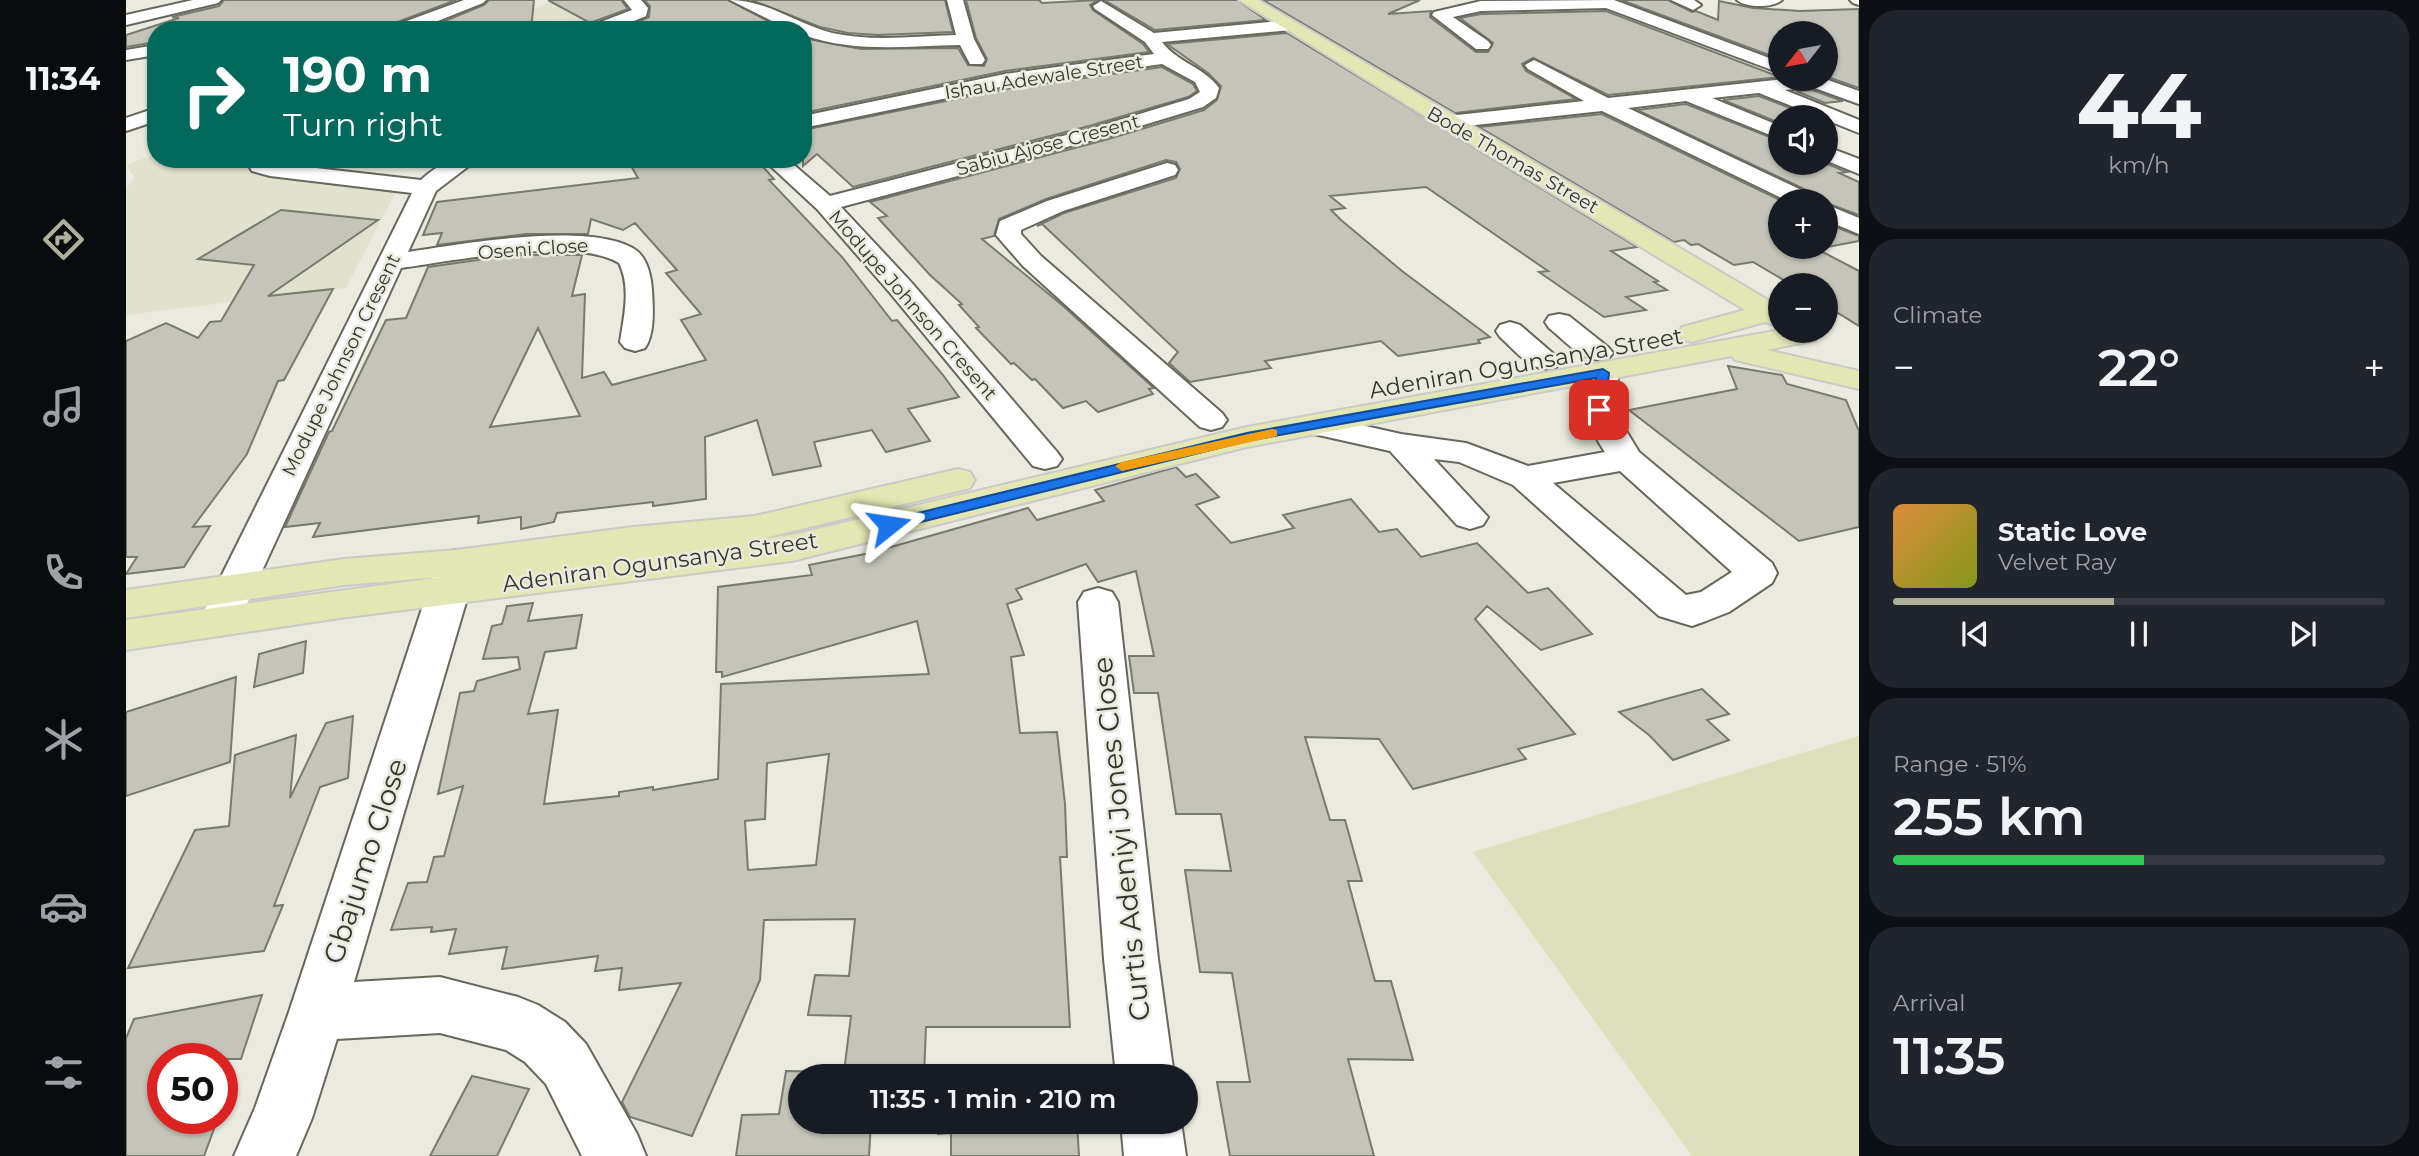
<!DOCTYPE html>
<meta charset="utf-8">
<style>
body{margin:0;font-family:Montserrat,sans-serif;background:#20242c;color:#f1f3f6;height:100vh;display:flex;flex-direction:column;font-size:26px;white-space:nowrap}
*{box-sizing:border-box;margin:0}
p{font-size:23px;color:#9ea1a6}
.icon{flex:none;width:38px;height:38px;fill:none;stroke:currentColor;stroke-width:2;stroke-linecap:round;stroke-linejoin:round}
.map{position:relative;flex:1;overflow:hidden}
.sheet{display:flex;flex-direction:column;gap:10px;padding:10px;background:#0d0f14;width:560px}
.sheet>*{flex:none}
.guide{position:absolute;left:21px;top:21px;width:665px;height:147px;border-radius:28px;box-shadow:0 2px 5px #0004;background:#00695c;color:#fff;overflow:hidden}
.needle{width:46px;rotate:239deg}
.buttons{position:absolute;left:1642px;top:21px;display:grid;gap:14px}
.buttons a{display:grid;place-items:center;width:70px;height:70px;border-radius:50%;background:#171b24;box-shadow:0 2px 5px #0004;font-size:35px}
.speed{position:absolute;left:21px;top:1043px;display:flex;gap:14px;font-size:35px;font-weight:700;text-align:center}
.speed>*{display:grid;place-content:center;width:91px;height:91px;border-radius:50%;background:#171b24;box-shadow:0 2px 5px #0004;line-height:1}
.speed .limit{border:10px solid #d22;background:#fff;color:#111}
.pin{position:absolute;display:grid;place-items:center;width:60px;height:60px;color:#fff;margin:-30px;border-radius:14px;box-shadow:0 4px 10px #0006}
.me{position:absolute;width:77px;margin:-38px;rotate:75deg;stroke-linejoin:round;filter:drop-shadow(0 0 5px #0008)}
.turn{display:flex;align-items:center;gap:24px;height:147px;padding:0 21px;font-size:32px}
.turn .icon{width:91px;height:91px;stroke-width:2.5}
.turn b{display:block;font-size:49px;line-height:60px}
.big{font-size:52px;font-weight:600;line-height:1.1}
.sheet .card{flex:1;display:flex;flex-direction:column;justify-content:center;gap:10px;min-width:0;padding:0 24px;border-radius:28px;background:#20242c}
.sheet .dial{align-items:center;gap:0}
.dial b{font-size:91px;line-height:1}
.song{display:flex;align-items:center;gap:21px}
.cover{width:84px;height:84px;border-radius:10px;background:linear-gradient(135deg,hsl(30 70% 55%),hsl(70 70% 35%))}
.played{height:7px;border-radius:4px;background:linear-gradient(90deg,#aeb09b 45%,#363941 45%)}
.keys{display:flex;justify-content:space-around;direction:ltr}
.heat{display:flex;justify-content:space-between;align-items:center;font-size:38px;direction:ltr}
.charge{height:10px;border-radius:5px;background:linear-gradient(90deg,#34c759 51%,#363941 0)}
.trip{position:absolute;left:662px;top:1064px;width:410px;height:70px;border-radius:35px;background:#171b24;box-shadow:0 2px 5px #0004;font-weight:600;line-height:70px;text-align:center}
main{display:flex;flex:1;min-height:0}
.menu{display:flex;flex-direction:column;width:126px;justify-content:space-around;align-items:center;background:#090b0e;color:#9ea1a6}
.menu .icon{width:49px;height:49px}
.menu .on{color:#aeb09b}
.menu b{font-size:32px;color:#f1f3f6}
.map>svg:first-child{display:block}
</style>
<main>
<nav class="menu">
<b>11:34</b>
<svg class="icon on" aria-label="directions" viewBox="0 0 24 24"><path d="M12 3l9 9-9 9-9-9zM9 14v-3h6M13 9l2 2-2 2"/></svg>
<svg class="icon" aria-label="music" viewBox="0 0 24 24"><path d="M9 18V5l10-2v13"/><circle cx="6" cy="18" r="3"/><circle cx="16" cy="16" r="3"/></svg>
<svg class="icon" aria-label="phone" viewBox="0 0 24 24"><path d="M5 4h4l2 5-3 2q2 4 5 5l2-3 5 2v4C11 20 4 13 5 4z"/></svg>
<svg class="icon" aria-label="climate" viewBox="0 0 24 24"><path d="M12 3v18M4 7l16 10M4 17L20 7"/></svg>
<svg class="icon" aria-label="car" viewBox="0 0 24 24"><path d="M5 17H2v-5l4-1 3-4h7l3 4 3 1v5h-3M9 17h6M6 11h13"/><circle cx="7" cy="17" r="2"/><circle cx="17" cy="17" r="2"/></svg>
<svg class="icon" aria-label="filters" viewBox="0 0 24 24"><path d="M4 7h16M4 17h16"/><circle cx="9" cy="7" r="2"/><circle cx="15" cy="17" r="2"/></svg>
</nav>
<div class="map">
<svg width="1733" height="1156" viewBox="0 0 1733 1156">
<rect width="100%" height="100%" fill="#eaebde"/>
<!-- built -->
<g fill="#e0e2cd">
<polygon points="429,0 516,0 524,9 568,30 356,30"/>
<polygon points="30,154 30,159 222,159 205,171 277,186 267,197 220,288 0,315 0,187 9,178 0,165"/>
</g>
<!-- green -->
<polygon fill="#dde0ba" points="1733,736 1733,1156 1566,1156 1347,852"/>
<!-- building -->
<g fill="#c4c5b8" stroke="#797a6e" stroke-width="2" fill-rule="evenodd">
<polygon points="98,0 330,0 266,24 263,30 30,30 30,42 0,47 0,35 53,18 46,17 93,6"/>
<polygon points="363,0 408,0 405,30 297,30 358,5"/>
<polygon points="422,0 495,0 502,9 464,23"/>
<polygon points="518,0 602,0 659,30 494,30 523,17 524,6"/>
<polygon points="625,0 819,0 827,32 752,35 722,33 694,27"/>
<polygon points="840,0 913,0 916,3 972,0 964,5 967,10 1017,44 1023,52 879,71 677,113 677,38 735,49 832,48 842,65 858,66 861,59 850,38"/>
<polygon points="978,0 1111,0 1140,20 1029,30"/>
<polygon points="1137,0 1294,0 1262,14 1305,11 1304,17 1350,52 1362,52 1367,43 1334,18 1355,14 1480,11 1654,77 1482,95 1407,58 1396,64 1400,71 1450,99 1329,113"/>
<polygon points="1495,0 1542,0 1566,12 1570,11 1592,20 1593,1 1627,8 1674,11 1733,9 1733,88 1699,76 1699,33 1654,33 1654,59"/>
<polygon points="1161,33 1511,247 1485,251 1532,281 1528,282 1541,290 1500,297 1520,310 1478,317 1413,272 1422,271 1300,187 1204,196 1219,208 1205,210 1215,220 1276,271 1364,337 1352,340 1354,343 1272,356 1255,341 1139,361 1145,368 1064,382 1043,363 1052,352 916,224 911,226 938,213 1050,178 1054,169 1050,162 1040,160 920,199 873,219 868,236 856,239 936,305 1028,388 1023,389 1027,394 972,412 960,401 937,408 909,379 906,380 888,363 885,364 850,328 853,327 833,305 836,304 804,275 752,218 761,216 744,202 979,140 1078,110 1091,100 1095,86 1082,73 1041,44"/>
<polygon points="1036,67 1067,84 1071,91 1062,97 963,126 727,187 691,154 677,166 677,130 879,89"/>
<polygon points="1686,90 1717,101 1699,103 1670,91"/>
<polygon points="1633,96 1687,117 1654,117 1654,123 1597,100"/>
<polygon points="1560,104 1654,141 1654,163 1699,163 1721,172 1713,173 1733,182 1733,215 1695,201 1689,194 1511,110"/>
<polygon points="1476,114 1656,201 1654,201 1654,247 1699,247 1699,223 1733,236 1733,241 1691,249 1733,271 1733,326 1699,305 1699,285 1666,285 1627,262 1608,265 1572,244 1565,245 1558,240 1548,242 1353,127"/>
<path d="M501 159H630L648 179 643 180 716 257 766 321 771 320 817 375 833 397 782 409 804 441 760 452 746 430 688 442 695 466 647 475 631 420 579 437 580 499 527 506V502L431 513 428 522 395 529V517L352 523 353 516 187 537 194 523 159 527 203 432 206 431 260 320 280 318 302 267 387 255H456L446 296 459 294 456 378 478 372 486 385 580 360 555 320 575 314 540 273 551 270 509 223 497 230 465 219 462 234H400L311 245 316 233 297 235 311 202 512 178ZM412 328 454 416 364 427Z"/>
<polygon points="155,210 252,220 142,296 207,289 158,380 152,381 121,454 67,527 84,526 58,567 0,574 11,557 0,557 0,341 40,323 72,338 84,322 95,321 128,265 72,259"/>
<polygon points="1602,366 1656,375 1661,384 1720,400 1733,431 1733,527 1673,541 1503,410 1611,389"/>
<path d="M1050 467 1060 477 1070 474 1093 497 1070 505 1105 543 1168 528 1157 515 1225 499 1253 532 1271 529 1295 557 1351 543 1402 593 1422 588 1466 634 1415 650 1361 606 1349 619 1449 734 1392 749 1400 759 1287 789 1253 739 1179 737 1204 820H1219L1236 881H1222L1249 981H1265L1287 1060 1222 1059 1248 1156H1104L1091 1082H1124L1106 973 1074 972 1059 870 1105 871 1095 814H1050L1032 693H1008L1003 656H1028L1010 571 972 582 960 564 890 589 896 599 881 604 898 655 885 657 894 733 931 732 939 804 941 857H934L944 1027H800L798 1076H674V1122H745L743 1156H610L616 1115 653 1114 660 1071 718 1072 725 1016 682 1015 689 975 723 976 729 919 638 920 634 980 566 1136 504 1117 496 1102 555 983 493 990 496 968 469 971 472 956 376 969 381 947 323 954 330 929 305 932 306 927 265 930 282 883 301 882 308 857 318 856 337 786 312 794 334 693 348 691 351 681 394 669 392 657 357 659 366 626 376 624 381 606 407 603 402 621 456 615 450 648 419 652 402 714 432 710 418 804 493 796V792L527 787V790L592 779 595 684 803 674 791 621 596 677V672H590L592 587 686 575 683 565 744 553 902 508 911 520 978 501 969 490ZM703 754 690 865 622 870 619 821 639 819 641 763Z"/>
<polygon points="180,641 177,673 128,687 133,654"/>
<polygon points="110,677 104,762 0,796 0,712"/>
<polygon points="1576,689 1603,714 1581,720 1603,740 1547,760 1523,735 1493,712"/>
<polygon points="227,716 222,778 194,787 148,906 157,905 138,951 2,968 69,830 103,826 109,755 170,735 164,798 200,723"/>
<polygon points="136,995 115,1059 37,1059 37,1118 92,1118 78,1156 0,1156 0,1038 8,1019"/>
<polygon points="346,1076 403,1089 371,1156 304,1156"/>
<polygon points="812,1122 951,1122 953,1156 825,1156 825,1133 812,1134"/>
</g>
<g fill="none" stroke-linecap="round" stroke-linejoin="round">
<!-- minor casing -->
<g stroke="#67685c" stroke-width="4">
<g id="minor">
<polygon points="67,0 95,0 92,3 0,25 0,15"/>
<polygon points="338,0 360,0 357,3 289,30 265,30 267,26"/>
<polygon points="498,0 515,0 522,8 520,16 486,30 462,30 464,26 506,10"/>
<path d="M604 0C641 0 671 24 706 33 747 42 789 36 830 35L821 0H837L848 39 859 60 856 64H844L834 45C780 46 729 53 677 35V30L658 27Z"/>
<polygon points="1488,0 1654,62 1654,73 1480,8 1355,11 1327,17 1362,41 1365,45 1362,49 1350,49 1306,15 1308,12 1355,1"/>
<polygon points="1545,0 1568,0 1575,5 1567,10"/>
<path d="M1611 0H1656C1647 8 1620 8 1611 0Z"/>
<polygon points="1724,0 1733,0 1733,5 1727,3"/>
<path d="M975 1 1028 33 1165 20 1173 25 1165 30 1036 42C1052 63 1078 67 1093 88L1090 98 1077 107 978 137 715 207 785 282 931 452 936 459 931 466 919 469 907 466 765 294 691 209 637 159H661L704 196 964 129 1063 99 1074 92 1069 82 1036 64 879 86 677 128V116L879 74 1028 54 1019 42 969 9 967 6Z"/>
<polygon points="30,45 30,55 0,60 0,50"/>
<polygon points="1408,60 1482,98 1659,79 1699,79 1733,91 1733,104 1686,87 1659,90 1733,120 1733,133 1633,93 1586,98 1654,126 1654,139 1560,101 1502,108 1688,196 1692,201 1662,201 1476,111 1322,128 1315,126 1312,122 1315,118 1322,116 1458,101 1402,69 1399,65"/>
<polygon points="30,108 30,121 0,131 0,118"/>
<polygon points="1699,146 1733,159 1733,174 1699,160"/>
<path d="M125 159H147L146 163 295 180C313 163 327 159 352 159L310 191 282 252C334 244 469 220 511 251 522 260 525 277 526 290 527 307 529 334 519 348L509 351 499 348 494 342C498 316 505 287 493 263 449 236 327 261 275 268L113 621 107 632 93 636 79 632 73 621 286 193 144 176 126 171 123 166Z"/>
<polygon points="1041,163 1049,165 1052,170 1049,175 937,211 895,230 895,234 915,256 1096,413 1101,420 1096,427 1085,430 1074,427 897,266 870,235 874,221 921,201"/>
<polygon points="1699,204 1733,218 1733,234 1699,220"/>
<path d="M1433 314 1443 316 1482 347 1487 353 1482 359C1458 365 1441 342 1423 328L1419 322 1423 316Z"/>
<path d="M1384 322 1394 325 1430 356 1434 362 1430 368C1406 374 1391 352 1374 337L1370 331 1374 325Z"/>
<path d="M1477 364 1488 367 1492 373 1491 401 1493 419 1513 452 1646 563 1651 573 1646 583 1603 612 1580 621 1566 626 1533 616 1387 485 1333 462 1308 459 1362 517 1357 525 1344 529 1331 525 1264 451 1179 432 1174 425 1179 418 1190 415 1275 434 1340 443 1402 466 1479 452C1463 429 1448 393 1466 367ZM1494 471 1606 572 1575 592 1560 595 1427 483Z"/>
<polygon points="330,550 343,554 349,563 343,592 228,982 314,977 392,997 412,1005 439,1022 460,1044 511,1134 520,1156 456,1156 420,1084 399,1062 380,1050 314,1033 211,1039 186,1118 170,1156 108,1156 129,1108 163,1012 311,563 317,554"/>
<polygon points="972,588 986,592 992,602 1032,959 1048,1076 990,1076 978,959 952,602 958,592"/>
<polygon points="995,1122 1055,1122 1060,1156 998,1156"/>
</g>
</g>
<!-- major casing -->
<g stroke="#cacac9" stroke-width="4">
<g id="major">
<polygon points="1113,0 1132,0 1654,307 1654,327 1639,322 1566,342 1556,339 1552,333 1556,327 1619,310 1315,126"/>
<polygon points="1654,330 1692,331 1694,334 1690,340 1641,350 1733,371 1733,389 1609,360 1606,356 1121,447 666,561 214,618 0,650 0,620 316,577 218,585 0,618 0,590 218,559 330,550 507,527 629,516 832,469 844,472 849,480 844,488 634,539 666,535 1121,427"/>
</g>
</g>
<!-- minor -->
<use href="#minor" fill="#fff" fill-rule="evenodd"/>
<!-- major -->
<use href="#major" fill="#e3e7b3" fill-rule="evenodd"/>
</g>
<!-- route -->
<polygon fill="#1a73e8" stroke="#114b97" stroke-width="2" points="1477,369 1483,373 1479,410 1473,414 1466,410 1470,378 1121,441 763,530 756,525 763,520 1121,433"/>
<!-- slow -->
<polygon fill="#f59e0b" points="1146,429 1151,430 1151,436 996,471 989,466 996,462"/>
<g text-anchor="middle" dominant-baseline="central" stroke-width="5" stroke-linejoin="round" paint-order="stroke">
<!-- far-street labels -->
<g font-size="19" fill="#353530" stroke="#eaebde">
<text transform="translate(918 77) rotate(-9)">Ishau Adewale Street</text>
<text transform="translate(922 145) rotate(-15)">Sabiu Ajose Cresent</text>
<text transform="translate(1387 160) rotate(30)">Bode Thomas Street</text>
<text transform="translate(407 249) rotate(-4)">Oseni Close</text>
<text transform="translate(787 305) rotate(49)">Modupe Johnson Cresent</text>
<text transform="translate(215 365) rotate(-64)">Modupe Johnson Cresent</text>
</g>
<!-- street labels -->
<g font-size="23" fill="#353530" stroke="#eaebde">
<text transform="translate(1400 363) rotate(-10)">Adeniran Ogunsanya Street</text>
<text transform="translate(534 562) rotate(-8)">Adeniran Ogunsanya Street</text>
</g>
<!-- near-street labels -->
<g font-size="28" fill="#353530" stroke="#eaebde">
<text transform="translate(995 839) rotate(-96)">Curtis Adeniyi Jones Close</text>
<text transform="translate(239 861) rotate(-72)">Gbajumo Close</text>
</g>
</g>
</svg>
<div class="buttons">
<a><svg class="needle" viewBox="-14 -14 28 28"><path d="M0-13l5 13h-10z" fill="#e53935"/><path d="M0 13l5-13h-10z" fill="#9ea1a6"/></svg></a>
<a><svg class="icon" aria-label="sound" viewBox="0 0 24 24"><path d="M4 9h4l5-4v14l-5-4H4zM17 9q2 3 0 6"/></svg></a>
<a>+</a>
<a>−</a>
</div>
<div class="speed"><div class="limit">50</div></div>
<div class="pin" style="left:1473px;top:410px;background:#d93025"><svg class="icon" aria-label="arrive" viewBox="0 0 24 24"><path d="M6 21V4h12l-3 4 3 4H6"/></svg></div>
<svg class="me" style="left:763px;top:525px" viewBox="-20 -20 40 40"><path d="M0-17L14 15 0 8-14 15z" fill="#1a73e8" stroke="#fff" stroke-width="4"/></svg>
<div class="trip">11:35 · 1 min · 210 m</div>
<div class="guide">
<div class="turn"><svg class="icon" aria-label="right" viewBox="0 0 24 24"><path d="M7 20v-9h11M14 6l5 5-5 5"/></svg><div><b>190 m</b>Turn right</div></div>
</div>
</div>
<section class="sheet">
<div class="card dial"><b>44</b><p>km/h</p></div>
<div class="card"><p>Climate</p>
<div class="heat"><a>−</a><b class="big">22°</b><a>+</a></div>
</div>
<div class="card">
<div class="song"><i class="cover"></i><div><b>Static Love</b><p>Velvet Ray</p></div></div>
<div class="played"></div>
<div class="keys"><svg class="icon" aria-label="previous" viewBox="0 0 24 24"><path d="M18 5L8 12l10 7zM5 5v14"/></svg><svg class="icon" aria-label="pause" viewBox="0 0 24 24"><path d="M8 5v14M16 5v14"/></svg><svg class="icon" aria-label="next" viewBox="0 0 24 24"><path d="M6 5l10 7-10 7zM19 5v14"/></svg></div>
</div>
<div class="card"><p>Range · 51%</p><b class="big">255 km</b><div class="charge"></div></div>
<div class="card"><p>Arrival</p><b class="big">11:35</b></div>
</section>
</main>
